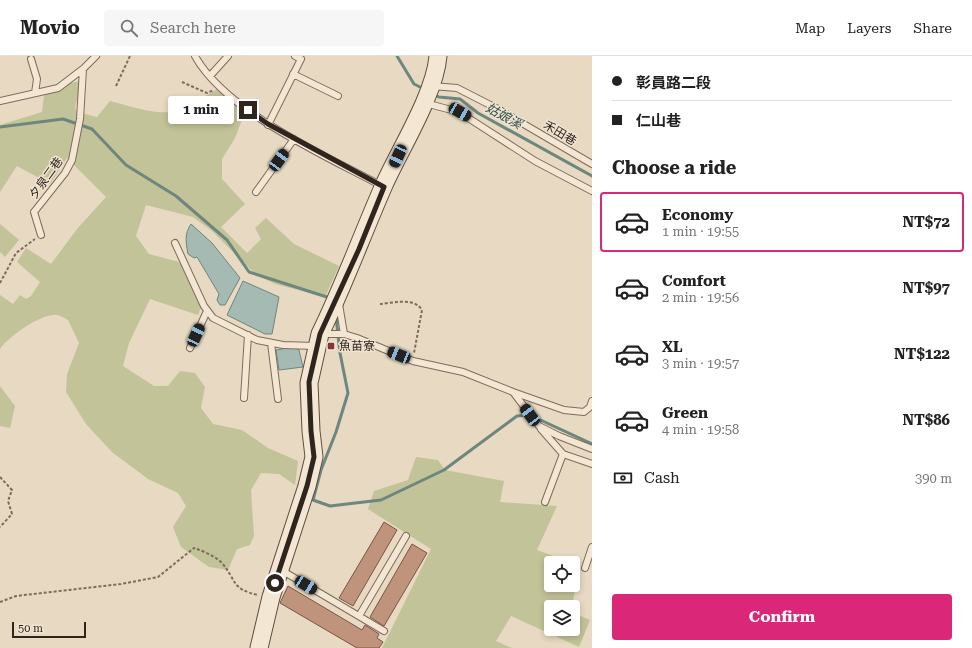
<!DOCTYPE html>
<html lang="en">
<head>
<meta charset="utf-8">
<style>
	:root { --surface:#fff; --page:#f6f6f6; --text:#222; --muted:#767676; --line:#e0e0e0; --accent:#db2777 }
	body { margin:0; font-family:"Roboto Serif","Noto Sans TC",serif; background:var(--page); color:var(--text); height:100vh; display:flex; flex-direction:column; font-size:15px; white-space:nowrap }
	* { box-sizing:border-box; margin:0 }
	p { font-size:13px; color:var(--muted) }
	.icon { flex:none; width:22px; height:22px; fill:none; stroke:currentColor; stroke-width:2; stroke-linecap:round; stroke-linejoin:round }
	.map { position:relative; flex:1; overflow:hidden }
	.panel { display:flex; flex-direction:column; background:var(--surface); width:380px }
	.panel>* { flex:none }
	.banner { display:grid; align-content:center; height:88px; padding:0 20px; background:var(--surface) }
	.fabs { position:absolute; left:544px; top:500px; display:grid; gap:8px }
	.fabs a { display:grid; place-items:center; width:36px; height:36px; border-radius:4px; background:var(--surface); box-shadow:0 2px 6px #0003; font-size:20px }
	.scale { position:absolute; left:12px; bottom:10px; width:74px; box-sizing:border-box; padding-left:4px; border:2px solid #30251e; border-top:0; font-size:11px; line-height:14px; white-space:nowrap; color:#30251e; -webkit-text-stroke:3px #f0e4d1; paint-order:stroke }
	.end { position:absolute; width:18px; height:18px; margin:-9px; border:5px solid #30251e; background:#fff; box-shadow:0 0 0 2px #fff }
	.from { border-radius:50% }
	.bubble { position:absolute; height:28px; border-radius:4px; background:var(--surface); box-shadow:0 2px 6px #0003; font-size:13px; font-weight:700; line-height:28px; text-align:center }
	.car { position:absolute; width:12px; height:24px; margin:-12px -6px; border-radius:5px; box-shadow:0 0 3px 1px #0007; background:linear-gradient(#222 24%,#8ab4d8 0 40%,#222 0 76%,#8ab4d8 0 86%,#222 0) }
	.banner b { display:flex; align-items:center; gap:14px; height:38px; font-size:15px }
	.banner b+b { border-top:1px solid var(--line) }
	.banner i { width:10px; height:10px; background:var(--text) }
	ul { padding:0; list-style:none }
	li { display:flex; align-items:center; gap:12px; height:60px; margin:0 8px 6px; padding:0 12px; border:2px solid transparent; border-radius:4px }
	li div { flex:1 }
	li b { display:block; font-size:15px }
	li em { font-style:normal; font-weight:700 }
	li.active { border-color:var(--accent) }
	li>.icon { width:36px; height:36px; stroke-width:1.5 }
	h2 { padding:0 20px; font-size:18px; line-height:48px }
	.pay { display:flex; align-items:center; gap:10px; height:44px; padding:0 20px; font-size:15px }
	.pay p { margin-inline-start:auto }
	.action { display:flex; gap:8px; margin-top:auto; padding:8px 20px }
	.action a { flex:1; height:46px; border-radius:4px; background:var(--accent); color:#fff; font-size:16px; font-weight:700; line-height:46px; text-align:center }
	header { display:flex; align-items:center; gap:24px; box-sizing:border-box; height:56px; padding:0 20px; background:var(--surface); border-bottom:1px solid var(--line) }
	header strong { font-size:19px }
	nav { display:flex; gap:22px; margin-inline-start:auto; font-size:14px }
	.search { width:280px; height:36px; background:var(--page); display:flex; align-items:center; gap:10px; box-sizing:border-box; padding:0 14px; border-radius:4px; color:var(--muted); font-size:15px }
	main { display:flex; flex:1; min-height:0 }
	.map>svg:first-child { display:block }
	.green { fill:#c2c398 }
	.water { fill:#a4bab2; stroke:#6d877e }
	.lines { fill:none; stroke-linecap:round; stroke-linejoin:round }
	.stream { stroke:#6d877e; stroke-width:3 }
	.building { fill:#c0937d; stroke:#7a5545 }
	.lane-casing { stroke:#7f6b5c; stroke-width:8 }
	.secondary-casing { stroke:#604d3f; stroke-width:19 }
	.path { stroke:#7f6b5c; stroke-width:2; stroke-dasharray:3 2; stroke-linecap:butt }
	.lane { stroke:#f3e7d4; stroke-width:6 }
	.secondary { stroke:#f3e7d4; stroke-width:17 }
	.route { stroke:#30251e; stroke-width:5 }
	.poi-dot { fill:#85343c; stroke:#f0e4d1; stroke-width:1.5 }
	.labels { text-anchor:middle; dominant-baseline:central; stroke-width:3; stroke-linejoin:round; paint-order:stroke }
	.street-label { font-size:12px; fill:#30251e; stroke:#f0e4d1 }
	.poi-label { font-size:12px; fill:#30251e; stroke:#f0e4d1; text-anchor:start }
	.water-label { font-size:13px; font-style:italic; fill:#2f4e4a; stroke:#f0e4d1 }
</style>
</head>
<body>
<header>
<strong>Movio</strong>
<div class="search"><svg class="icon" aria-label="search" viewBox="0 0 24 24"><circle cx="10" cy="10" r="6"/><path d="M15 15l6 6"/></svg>Search here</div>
<nav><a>Map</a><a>Layers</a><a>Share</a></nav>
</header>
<main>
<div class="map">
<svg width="592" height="592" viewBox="0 0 592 592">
	<rect width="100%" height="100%" fill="#e7d9c2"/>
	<!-- green -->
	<path class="green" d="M81 25 75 52 77 56 97 61 110 45C127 49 151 58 169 56 186 54 203 42 217 33L245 56 235 82 222 103V123L245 148 221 171 247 197 261 183 255 172 266 162 294 188 339 210 325 241 275 228 256 219 212 175 193 161 146 149 136 180 149 198 179 206 194 225 203 246 198 259 150 243 129 287 123 310 154 330H168L180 315 195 317 205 331 201 352 213 368 242 374 268 392 298 405 295 429 279 418 261 417 251 434 254 480 250 489 237 493 228 514 209 511 181 491 173 471 186 450 178 437 148 423 112 396 86 368 66 336 67 318 79 287 68 264C64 262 58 258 54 259 39 259 8 281 0 293V239L13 248 20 239 26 243 31 240 40 226 17 206 26 192 51 208 77 173 106 141 67 102 50 128 17 110 0 136V69L42 56 45 32Z
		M0 168 19 184 5 201 0 196Z
		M0 330 15 350 10 372 0 370Z
		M416 401 438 404 445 414 504 425 500 446 557 450 537 494 572 507H551V529H573V507L579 510 572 551H551V573H573V557L590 564 579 591 511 560 496 585 512 592H382L431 493 368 453 374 435 408 424Z"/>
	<!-- water -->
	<path class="water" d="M191 168 212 187 240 222 225 249H220L217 244 219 238 197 201 194 202 188 198C186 187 184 178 191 168Z
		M243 225 279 241 272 278H265L227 259Z
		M293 291 299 294 303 311 279 314 276 294Z"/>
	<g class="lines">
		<!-- stream -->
		<path class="stream" d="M397 0 414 28 424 33
			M433 38 439 41 460 43 478 57 592 120
			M0 71 63 63 92 73 126 109 176 140 227 184 249 216 330 242
			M336 261 340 297 348 337 336 376 321 414 313 444 330 450 381 444 444 414 517 360 529 359
			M534 361 592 388"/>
	</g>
	<!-- building -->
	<path class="building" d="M384 466 397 474 353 550 339 542Z
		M412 488 427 497 384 570 370 561Z
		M288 530 362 574 365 569 379 578 377 582 383 586 379 592H357L280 547Z"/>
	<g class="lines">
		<!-- lane casing -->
		<g class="lane-casing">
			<path id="lane" d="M195 0C226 56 326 100 382 130
				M31 3 37 23 35 37
				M293 18 338 40
				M210 20 228 0
				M432 30 457 32 498 53 592 108
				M0 45 58 32 83 13 96 0
				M425 47 459 56 535 105 592 135
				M268 69 301 3 295 0
				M256 136 294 83
				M41 179 34 156 65 117 72 104 80 63 83 13
				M175 187 204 250 213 262 257 284 283 289 315 290
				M339 248 344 278
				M321 278H344L357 282 413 305 463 316 513 336 539 370 559 380 592 393
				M271 287 278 343
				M190 292 207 255
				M513 336 564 354 584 356 590 351 592 345
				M244 342 248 279
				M541 373 563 398 592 408
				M545 446 563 398
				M585 512 592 491
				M281 514 384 575
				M359 560 406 480"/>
		</g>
		<!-- secondary casing -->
		<g class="secondary-casing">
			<path id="secondary" d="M259 592 271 541 307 430 314 401 311 375 309 327 320 278C344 229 362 179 384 129 400 93 435 38 438 0"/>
		</g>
		<!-- path -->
		<path class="path" d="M182 26 207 37 214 34
			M116 30 130 0
			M0 227 16 197 35 183
			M380 248C393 247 414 241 422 254L414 297
			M0 421 12 434 8 445 12 458 0 471
			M0 546 16 540 121 528 158 521 194 492C203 495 215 500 222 507 237 525 231 533 258 539"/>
		<!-- lane -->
		<use href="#lane" class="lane"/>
		<!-- secondary -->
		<use href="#secondary" class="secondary"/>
	</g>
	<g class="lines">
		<!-- route -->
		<path class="route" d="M248 54 268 68 384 131 359 193 320 278 309 326 311 375 314 401 307 430 275 527"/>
	</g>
	<!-- markers -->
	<rect class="poi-dot" x="327" y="286" width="8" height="8" rx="2"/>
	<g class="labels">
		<!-- street labels -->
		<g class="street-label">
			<text transform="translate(560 77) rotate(31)">禾田巷</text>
			<text transform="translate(46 122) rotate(-54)">夕泉二巷</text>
		</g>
		<!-- poi labels -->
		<g class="poi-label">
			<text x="339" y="290">魚苗寮</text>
		</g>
		<!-- water labels -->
		<g class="water-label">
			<text transform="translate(504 60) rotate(29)">姑娘溪</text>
		</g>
	</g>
</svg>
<div class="fabs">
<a><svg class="icon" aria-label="locate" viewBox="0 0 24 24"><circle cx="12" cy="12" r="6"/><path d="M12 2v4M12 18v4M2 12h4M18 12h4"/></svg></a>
<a><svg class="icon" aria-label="layers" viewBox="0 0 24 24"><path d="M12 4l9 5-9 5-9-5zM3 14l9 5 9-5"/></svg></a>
</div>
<div class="scale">50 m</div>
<i class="end from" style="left:275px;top:527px"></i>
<i class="end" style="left:248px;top:54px"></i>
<div class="bubble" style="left:168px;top:40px;width:66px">1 min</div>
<i class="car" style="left:460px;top:56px;rotate:120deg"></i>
<i class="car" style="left:398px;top:100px;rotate:205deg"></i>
<i class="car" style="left:279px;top:104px;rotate:36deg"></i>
<i class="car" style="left:196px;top:279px;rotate:25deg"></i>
<i class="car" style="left:399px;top:299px;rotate:292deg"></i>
<i class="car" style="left:530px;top:359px;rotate:323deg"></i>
<i class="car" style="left:306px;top:529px;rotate:121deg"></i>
</div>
<section class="panel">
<div class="banner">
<b><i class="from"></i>彰員路二段</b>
<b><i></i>仁山巷</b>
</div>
<h2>Choose a ride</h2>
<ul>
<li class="active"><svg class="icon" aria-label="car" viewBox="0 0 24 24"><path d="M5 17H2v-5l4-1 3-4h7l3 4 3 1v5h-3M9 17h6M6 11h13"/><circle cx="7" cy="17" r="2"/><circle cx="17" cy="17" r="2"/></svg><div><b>Economy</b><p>1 min · 19:55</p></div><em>NT$72</em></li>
<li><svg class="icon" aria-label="car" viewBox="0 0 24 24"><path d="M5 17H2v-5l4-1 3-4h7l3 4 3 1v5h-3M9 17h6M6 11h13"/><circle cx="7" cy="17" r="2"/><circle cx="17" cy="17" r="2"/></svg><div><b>Comfort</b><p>2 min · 19:56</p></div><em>NT$97</em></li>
<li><svg class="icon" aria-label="car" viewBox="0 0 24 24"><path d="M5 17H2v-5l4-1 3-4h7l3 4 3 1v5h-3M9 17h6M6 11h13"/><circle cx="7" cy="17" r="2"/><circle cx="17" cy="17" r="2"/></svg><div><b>XL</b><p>3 min · 19:57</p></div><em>NT$122</em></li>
<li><svg class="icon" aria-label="car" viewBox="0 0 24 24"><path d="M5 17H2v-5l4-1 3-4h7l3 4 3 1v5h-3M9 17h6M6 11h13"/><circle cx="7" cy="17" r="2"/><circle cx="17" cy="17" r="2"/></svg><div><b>Green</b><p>4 min · 19:58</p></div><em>NT$86</em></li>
</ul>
<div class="pay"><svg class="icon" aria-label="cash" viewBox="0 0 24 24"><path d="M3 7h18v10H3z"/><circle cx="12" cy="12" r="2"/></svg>Cash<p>390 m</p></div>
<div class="action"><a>Confirm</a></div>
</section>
</main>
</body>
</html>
